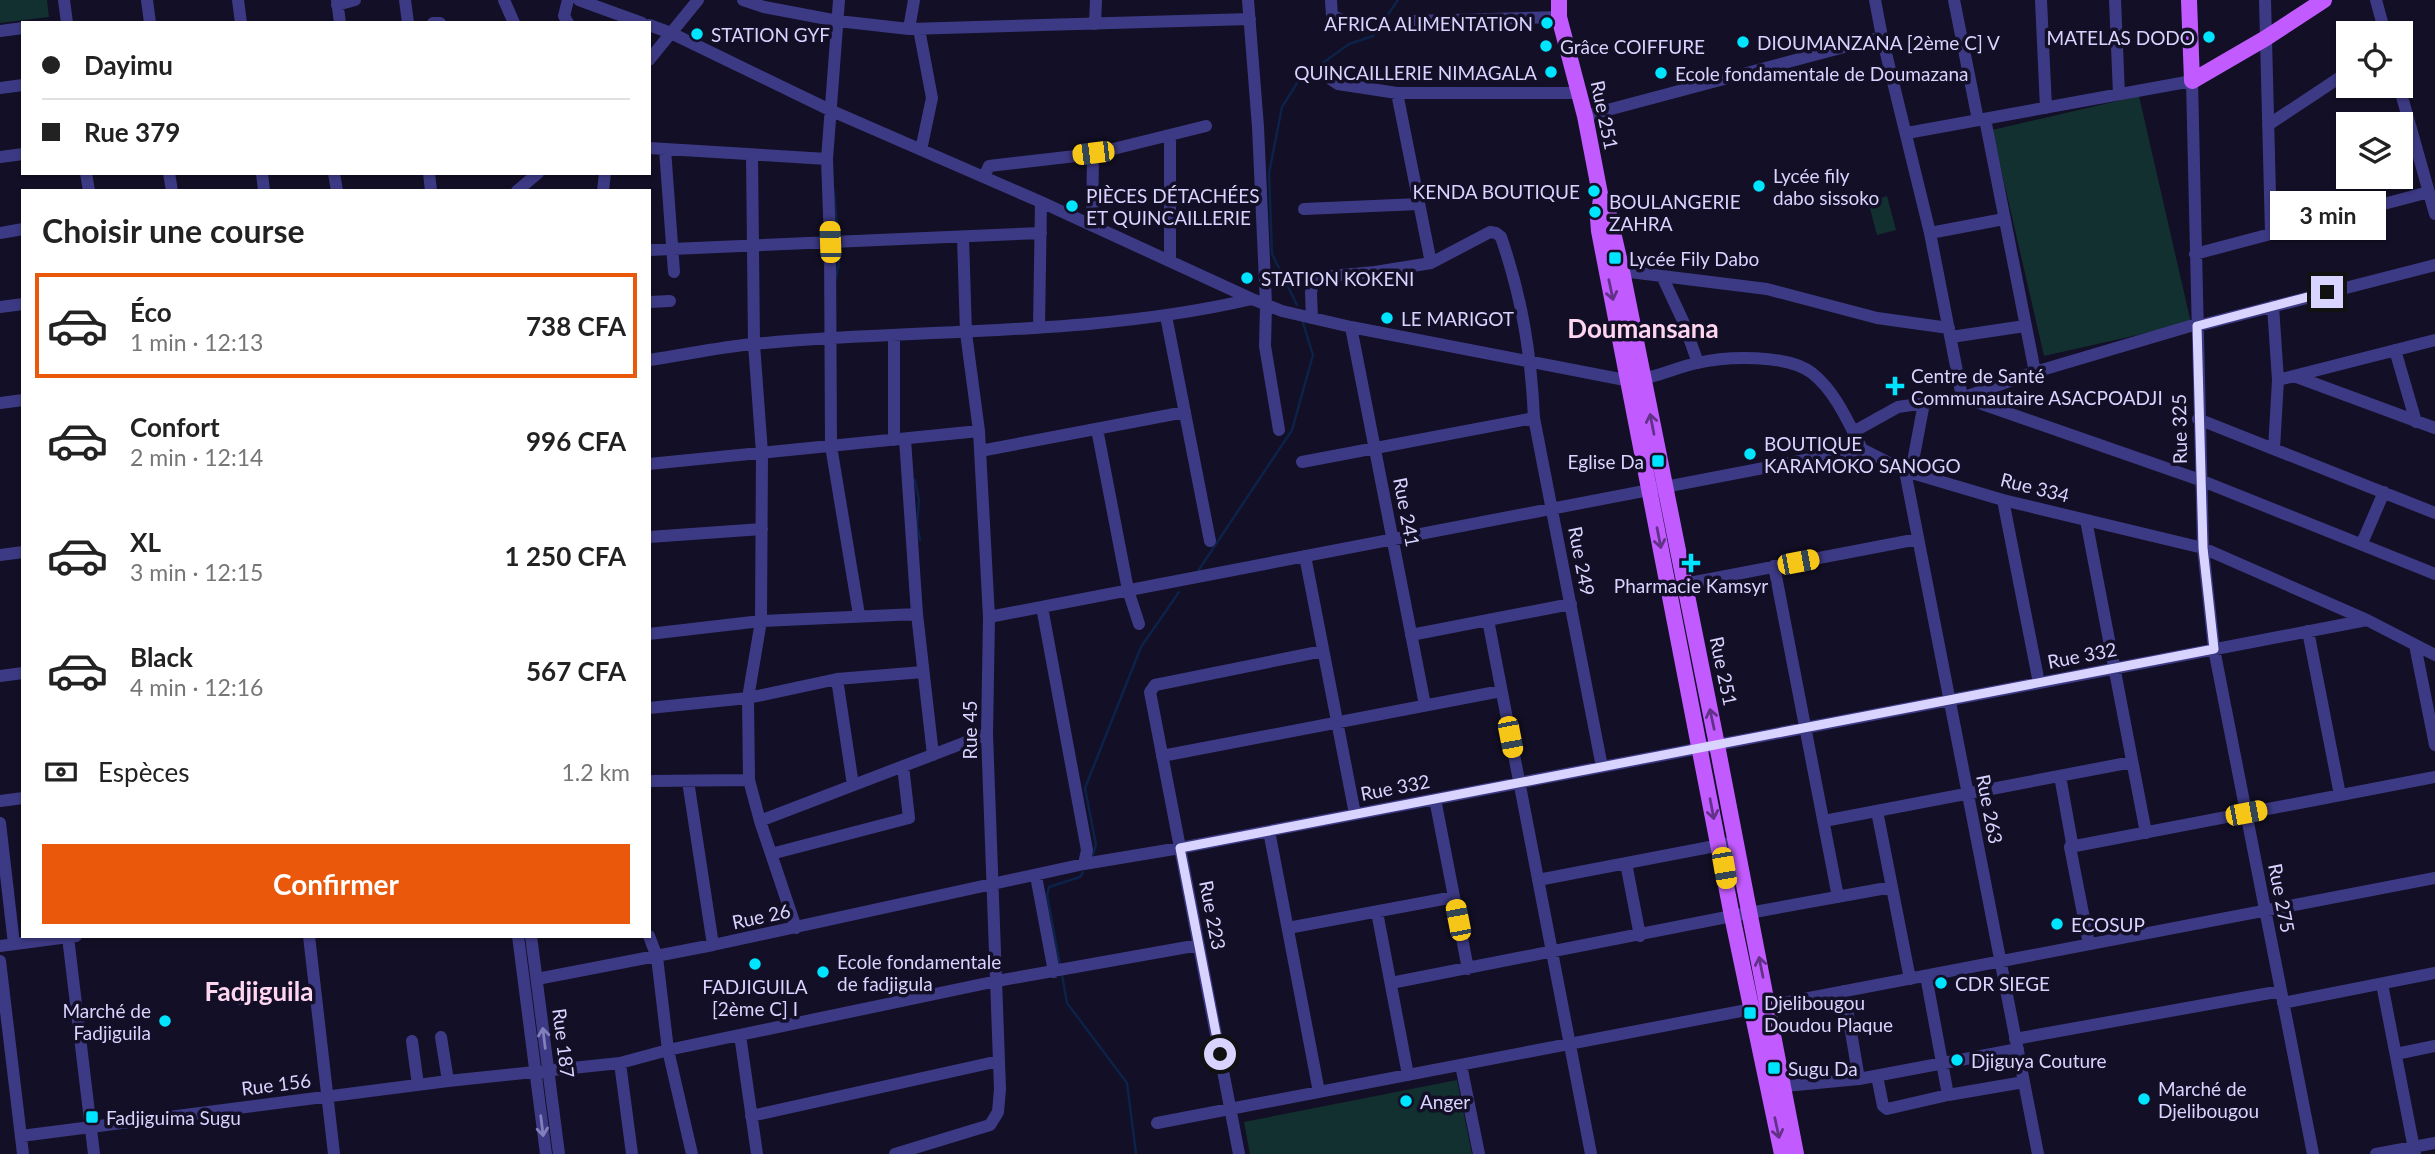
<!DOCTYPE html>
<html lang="fr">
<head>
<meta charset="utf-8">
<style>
	:root { --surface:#fff; --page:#f2f2f2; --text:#222; --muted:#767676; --line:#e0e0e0; --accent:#ea580c }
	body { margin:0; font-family:Lato,sans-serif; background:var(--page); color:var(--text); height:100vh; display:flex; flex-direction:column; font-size:26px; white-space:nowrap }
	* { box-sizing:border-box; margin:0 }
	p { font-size:23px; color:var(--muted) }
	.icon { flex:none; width:38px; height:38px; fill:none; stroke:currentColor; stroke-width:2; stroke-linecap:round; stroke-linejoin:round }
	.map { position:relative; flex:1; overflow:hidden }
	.side { position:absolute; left:21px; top:189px; width:630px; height:749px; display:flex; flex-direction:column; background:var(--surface); border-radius:0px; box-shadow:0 2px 5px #0004 }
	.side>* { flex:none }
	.guide { position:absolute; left:21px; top:21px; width:630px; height:154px; border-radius:0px; box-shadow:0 2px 5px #0004; display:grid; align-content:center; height:154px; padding:0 21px; background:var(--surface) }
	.controls { position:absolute; left:2336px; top:21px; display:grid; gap:14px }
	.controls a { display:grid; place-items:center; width:77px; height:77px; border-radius:0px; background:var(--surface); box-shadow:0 2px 5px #0004; font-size:35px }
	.end { position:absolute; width:32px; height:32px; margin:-16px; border:9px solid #d9d4ff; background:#111; box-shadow:0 0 0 4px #111 }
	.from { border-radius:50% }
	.bubble { position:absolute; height:49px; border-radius:0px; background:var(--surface); box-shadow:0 2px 5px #0004; font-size:23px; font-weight:700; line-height:49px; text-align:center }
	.car { position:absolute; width:21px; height:42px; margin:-21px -10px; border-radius:9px; box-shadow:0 0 5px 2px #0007; background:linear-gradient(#f5c518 24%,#345 0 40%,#f5c518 0 76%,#345 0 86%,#f5c518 0) }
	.guide b { display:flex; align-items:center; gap:24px; height:66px; font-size:26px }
	.guide b+b { border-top:2px solid var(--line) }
	.guide i { width:18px; height:18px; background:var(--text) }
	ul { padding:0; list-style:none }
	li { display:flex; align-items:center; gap:21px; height:105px; margin:0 14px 10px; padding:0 7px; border:4px solid transparent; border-radius:0px }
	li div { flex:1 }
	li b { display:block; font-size:26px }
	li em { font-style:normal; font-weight:700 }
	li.selected { border-color:var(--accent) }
	li>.icon { width:63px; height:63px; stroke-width:1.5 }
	h2 { padding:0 21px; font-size:32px; line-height:84px }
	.pay { display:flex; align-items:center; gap:18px; height:77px; padding:0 21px; font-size:26px }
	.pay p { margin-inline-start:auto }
	.button { display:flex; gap:14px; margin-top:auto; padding:14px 21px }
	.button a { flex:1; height:80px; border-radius:0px; background:var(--accent); color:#fff; font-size:28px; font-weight:700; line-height:80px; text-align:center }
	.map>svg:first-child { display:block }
	.green { fill:#12302f }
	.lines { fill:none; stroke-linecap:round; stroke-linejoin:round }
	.stream { stroke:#0c2248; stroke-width:2.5 }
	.minor { stroke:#3d3a85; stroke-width:12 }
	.major { stroke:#c25bff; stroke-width:16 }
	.oneway { stroke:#623188 }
	.oneway2 { stroke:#837fbc }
	.route { stroke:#d9d4ff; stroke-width:9 }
	.poi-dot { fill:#00e5ff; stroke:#130f26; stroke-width:2.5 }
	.labels { text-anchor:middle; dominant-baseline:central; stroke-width:7; stroke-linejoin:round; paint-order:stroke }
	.poi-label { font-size:19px; fill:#d9d4ff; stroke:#130f26; text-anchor:start }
	.street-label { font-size:19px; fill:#d9d4ff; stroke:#130f26 }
	.district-label { font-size:26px; font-weight:bold; fill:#ffd6f0; stroke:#130f26 }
</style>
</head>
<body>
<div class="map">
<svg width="2435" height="1154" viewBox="0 0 2435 1154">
	<rect width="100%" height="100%" fill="#130f26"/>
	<!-- green -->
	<path class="green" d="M0 0H47L49 17 0 23Z
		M2139 96 2191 323 2044 356 1992 130Z
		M1887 196 1896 230 1877 235 1868 201Z
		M1457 1080 1472 1154H1250L1244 1122Z"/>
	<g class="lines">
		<!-- stream -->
		<path class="stream" d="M834 191 838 236
			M836 278 840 257 839 246
			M1297 305 1272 254 1269 173 1282 107 1299 80 1349 44 1373 36 1398 0
			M915 480 919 500 917 525 920 540
			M1198 571 1292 430 1313 355 1302 320
			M1092 858 1096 845 1085 788 1141 647 1179 592
			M1060 965 1047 895 1049 887 1080 877 1083 872
			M1062 975 1067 1003 1127 1083 1136 1154"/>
		<!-- minor -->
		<path class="minor" d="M64 0 67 23
			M147 0 150 23
			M238 0 241 23
			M337 0 340 23
			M405 0 408 23
			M504 0 514 23
			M579 0 642 23
			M743 0 764 7 838 21 909 29 1250 19
			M839 0 827 159 830 242 831 446 859 615
			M1248 0 1258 127 1266 304 1265 346 1279 430
			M1331 0 1332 16 1357 25
			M1875 0 1882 37 1930 233 1962 397 2200 480 2435 574
			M1954 0 1978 120
			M2041 0 2046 108
			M2115 0 2119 94
			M2265 0 2271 233
			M2376 0 2385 33
			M337 5 355 0
			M1412 21 1559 17
			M433 23H440
			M568 23 564 16 568 0
			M1095 24 1096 0
			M649 25 671 33 832 111 1041 202 1252 299 1282 311 1351 327 1630 381C1653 379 1674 368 1697 363 1727 356 1787 354 1812 373 1836 392 1849 424 1862 449
			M909 29 914 0
			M919 29 932 98 921 150
			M0 31 23 28
			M649 60 698 0
			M1329 78 1338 84 1397 93H1580
			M2399 86 2435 214
			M0 88 23 85
			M1397 93 1431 263
			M1585 116 1882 37
			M1985 119 2035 372
			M2268 125 2348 72
			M1907 133 2192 81 2203 548 2214 649 2313 1154
			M649 148 827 159
			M665 149 674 272
			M752 155 754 344 762 453 761 621 748 698 749 780 760 821 796 928
			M0 157 23 154
			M86 173 89 191
			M169 173 172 191
			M262 173 264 191
			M334 173 337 191
			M429 173 431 191
			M984 177 989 166 1093 154 1206 126
			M517 191 538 173
			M603 191 605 173
			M1304 209 1419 204
			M1092 225 1093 154
			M0 233 23 229
			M1930 233 2004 219
			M649 250 1041 233
			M2195 254 2429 192
			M1170 260V136
			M1622 271 1662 276 1683 321 1698 363
			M1662 276 1767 289 1877 318 1949 328
			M649 302 670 301
			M2273 306 2278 380 2274 449
			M0 307 23 304
			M1166 316 1210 541
			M1312 318 1311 293 1313 281 1320 277 1375 272 1431 263 1490 232 1496 233 1501 237C1522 298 1531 353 1534 418L1602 767
			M2197 326 2435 265
			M1039 327 1041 202
			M1351 327 1425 705
			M894 336V440
			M1951 337 2025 326
			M2395 350 2416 422
			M649 360C684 355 719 347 754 344 920 328 1089 337 1252 299
			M2294 376 2435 428
			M2278 380 2435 340
			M0 403 23 400
			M2198 419 2435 513
			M1097 429 1128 590 1139 624
			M1853 432 1898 407 1965 397 2035 372 2197 324
			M905 439 917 614 933 755
			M1862 449 1905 471 2003 500 2203 548 2367 620 2435 655
			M980 451 1185 412
			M1302 462 1534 418
			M649 464 979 431
			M1905 471 2038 1154
			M1911 472 1924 403
			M2003 500 2039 683
			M2086 520 2146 833
			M649 537 762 529
			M2362 543 2384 492
			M0 555 23 552
			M1305 556 1355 814
			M1774 566 1838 897
			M1679 585 1918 539
			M1042 607 1087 850 1084 864
			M989 617 1862 449
			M1488 620 1591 1154
			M2308 631 2340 795
			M649 634 761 621 917 614
			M1411 635 1571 604
			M2415 645 2435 745
			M0 676 23 673
			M837 679 853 785
			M649 708 748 698 837 679 923 672
			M1162 756 1501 691
			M2060 776 2072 843 2070 847 2089 944
			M649 781 749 780
			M688 781 713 945
			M1435 799 1468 969
			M0 801 23 798
			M1877 811 1910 979
			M760 821 987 734
			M1824 821 2132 762
			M0 823 14 944
			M1269 831 1319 1092
			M2070 847 2435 777
			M771 854 909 818 903 766
			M1626 863 1640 936
			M1036 876 1054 972
			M1538 880 1736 842
			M1377 912 1408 1075
			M1288 928 1454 897
			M309 936 334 1154
			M518 936 546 1154
			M531 936 559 1154
			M649 936 657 957 668 1050 692 1154
			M68 937 94 1154
			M0 946 76 936
			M0 961 23 1154
			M1926 976 1948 1095
			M537 979 713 945 1084 864 1180 848 2367 620
			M1391 983 1732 916 1892 887
			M2382 984 2415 1154
			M1844 991 1859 1079
			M241 999 315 990
			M2283 1003 2435 973
			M740 1035 757 1154
			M441 1037 448 1081
			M2015 1039 2281 991
			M412 1041 418 1085
			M2396 1054 2435 1046
			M620 1063 632 1154
			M1461 1065 1479 1154
			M1877 1076 1883 1106 1887 1109 1948 1095 2024 1082
			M1776 1087 1859 1079 2018 1049
			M751 1116 999 1061
			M1157 1123 2435 878
			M21 1136 448 1081 620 1063 668 1050 997 981 1199 945
			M895 1154 990 1125 998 1112 1000 1089 987 734 989 617 979 431 966 333 963 237
			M1239 1154 1150 692 1155 685 1323 651
			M2376 1154 2435 1143"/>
		<!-- major -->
		<path class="major" d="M1559 0V17L1585 116 1601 199 1609 215 1622 271 1717 745 1796 1154
			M2189 0 2192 81 2266 38 2324 0
			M1601 199 1598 218 1599 231 1732 916 1782 1154"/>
	</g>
	<!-- one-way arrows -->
	<defs><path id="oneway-shaft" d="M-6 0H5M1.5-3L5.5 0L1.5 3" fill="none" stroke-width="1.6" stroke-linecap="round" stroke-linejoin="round" transform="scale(1.75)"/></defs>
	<g class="oneway">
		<use href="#oneway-shaft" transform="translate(1611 290) rotate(78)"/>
		<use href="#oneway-shaft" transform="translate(1652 424) rotate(-101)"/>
		<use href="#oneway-shaft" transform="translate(1659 538) rotate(79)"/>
		<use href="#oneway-shaft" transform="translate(1712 719) rotate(-102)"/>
		<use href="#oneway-shaft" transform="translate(1712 809) rotate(79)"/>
		<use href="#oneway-shaft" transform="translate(1761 967) rotate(-101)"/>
		<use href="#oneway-shaft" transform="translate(1777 1128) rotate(78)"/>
	</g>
	<g class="oneway2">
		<use href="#oneway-shaft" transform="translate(544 1038) rotate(-97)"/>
		<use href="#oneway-shaft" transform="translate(542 1126) rotate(83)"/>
	</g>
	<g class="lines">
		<!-- route -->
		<path class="route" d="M1220 1054 1180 848 2214 649 2203 548 2197 326 2327 292"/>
	</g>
	<!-- markers -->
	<g class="poi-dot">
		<circle cx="1547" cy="23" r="7"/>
		<circle cx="697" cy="34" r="7"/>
		<circle cx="2209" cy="37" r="7"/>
		<circle cx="1743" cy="42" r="7"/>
		<circle cx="1546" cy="46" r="7"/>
		<circle cx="1551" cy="72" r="7"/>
		<circle cx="1661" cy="73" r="7"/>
		<circle cx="1759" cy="186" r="7"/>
		<circle cx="1594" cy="191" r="7"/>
		<circle cx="1072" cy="206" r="7"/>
		<circle cx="1595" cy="212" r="7"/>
		<rect x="1608" y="251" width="14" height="14" rx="3.5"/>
		<circle cx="1247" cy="278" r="7"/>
		<circle cx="1387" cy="318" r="7"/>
		<path d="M1891.5 375.5h7v7h7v7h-7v7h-7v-7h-7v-7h7z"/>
		<circle cx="1750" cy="454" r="7"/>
		<rect x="1651" y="454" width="14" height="14" rx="3.5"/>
		<path d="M1687.5 552.5h7v7h7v7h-7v7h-7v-7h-7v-7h7z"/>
		<circle cx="2057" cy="924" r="7"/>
		<circle cx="755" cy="964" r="7"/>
		<circle cx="823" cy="972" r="7"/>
		<circle cx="1941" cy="983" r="7"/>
		<rect x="1743" y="1006" width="14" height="14" rx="3.5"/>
		<circle cx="165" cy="1021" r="7"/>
		<circle cx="1957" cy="1060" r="7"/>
		<rect x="1767" y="1061" width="14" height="14" rx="3.5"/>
		<circle cx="2144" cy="1099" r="7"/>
		<circle cx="1406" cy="1101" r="7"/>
		<rect x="85" y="1110" width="14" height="14" rx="3.5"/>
	</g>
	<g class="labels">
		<!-- poi labels -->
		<g class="poi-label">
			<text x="1533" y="23" text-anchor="end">AFRICA ALIMENTATION</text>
			<text x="711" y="34">STATION GYF</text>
			<text x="2195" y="37" text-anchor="end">MATELAS DODO</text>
			<text x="1757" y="42">DIOUMANZANA [2ème C] V</text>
			<text x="1560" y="46">Grâce COIFFURE</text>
			<text x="1537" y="72" text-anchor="end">QUINCAILLERIE NIMAGALA</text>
			<text x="1675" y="73">Ecole fondamentale de Doumazana</text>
			<text x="1773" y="175">Lycée fily<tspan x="1773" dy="22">dabo sissoko</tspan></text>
			<text x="1580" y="191" text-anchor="end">KENDA BOUTIQUE</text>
			<text x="1086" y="195">PIÈCES DÉTACHÉES<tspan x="1086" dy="22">ET QUINCAILLERIE</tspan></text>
			<text x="1609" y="201">BOULANGERIE<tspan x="1609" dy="22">ZAHRA</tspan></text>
			<text x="1629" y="258">Lycée Fily Dabo</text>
			<text x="1261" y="278">STATION KOKENI</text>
			<text x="1401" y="318">LE MARIGOT</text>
			<text x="1911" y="375">Centre de Santé<tspan x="1911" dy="22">Communautaire ASACPOADJI</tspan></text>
			<text x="1764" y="443">BOUTIQUE<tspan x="1764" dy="22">KARAMOKO SANOGO</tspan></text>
			<text x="1644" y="461" text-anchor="end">Eglise Da</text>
			<text x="1691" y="585" text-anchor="middle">Pharmacie Kamsyr</text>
			<text x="2071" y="924">ECOSUP</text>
			<text x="837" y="961">Ecole fondamentale<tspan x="837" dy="22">de fadjigula</tspan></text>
			<text x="1955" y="983">CDR SIEGE</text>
			<text x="755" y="986" text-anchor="middle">FADJIGUILA<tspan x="755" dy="22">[2ème C] I</tspan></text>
			<text x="1764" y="1002">Djelibougou<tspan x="1764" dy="22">Doudou Plaque</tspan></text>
			<text x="151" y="1010" text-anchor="end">Marché de<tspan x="151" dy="22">Fadjiguila</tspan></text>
			<text x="1971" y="1060">Djiguya Couture</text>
			<text x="1788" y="1068">Sugu Da</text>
			<text x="2158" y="1088">Marché de<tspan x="2158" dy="22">Djelibougou</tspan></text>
			<text x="1420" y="1101">Anger</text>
			<text x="106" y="1117">Fadjiguima Sugu</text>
		</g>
		<!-- street labels -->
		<g class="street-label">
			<text transform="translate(1605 115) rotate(78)">Rue 251</text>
			<text transform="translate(2179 429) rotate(-91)">Rue 325</text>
			<text transform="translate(2035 487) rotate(14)">Rue 334</text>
			<text transform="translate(1407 512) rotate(79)">Rue 241</text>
			<text transform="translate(1582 561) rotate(79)">Rue 249</text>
			<text transform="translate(2082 655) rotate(-11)">Rue 332</text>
			<text transform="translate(1724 671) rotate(78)">Rue 251</text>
			<text transform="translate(969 730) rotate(-90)">Rue 45</text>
			<text transform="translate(1395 787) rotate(-11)">Rue 332</text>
			<text transform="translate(1990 809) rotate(79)">Rue 263</text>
			<text transform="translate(2282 898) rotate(79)">Rue 275</text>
			<text transform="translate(1213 915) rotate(79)">Rue 223</text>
			<text transform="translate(761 916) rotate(-12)">Rue 26</text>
			<text transform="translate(564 1043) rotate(83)">Rue 187</text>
			<text transform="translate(276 1084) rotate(-7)">Rue 156</text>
		</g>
		<!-- district labels -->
		<g class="district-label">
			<text x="1643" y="328">Doumansana</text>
			<text x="259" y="991">Fadjiguila</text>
		</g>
	</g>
</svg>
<div class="controls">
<a><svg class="icon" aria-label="locate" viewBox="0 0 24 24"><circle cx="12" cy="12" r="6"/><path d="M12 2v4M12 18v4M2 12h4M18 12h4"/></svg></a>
<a><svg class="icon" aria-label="layers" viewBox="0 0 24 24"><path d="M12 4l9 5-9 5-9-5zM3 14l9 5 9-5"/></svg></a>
</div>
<i class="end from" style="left:1220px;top:1054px"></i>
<i class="end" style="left:2327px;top:292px"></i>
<div class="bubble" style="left:2270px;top:191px;width:116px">3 min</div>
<i class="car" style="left:1093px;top:153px;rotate:263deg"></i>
<i class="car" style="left:830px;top:242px;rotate:358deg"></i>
<i class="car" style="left:1798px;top:562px;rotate:79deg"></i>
<i class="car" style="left:1510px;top:737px;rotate:169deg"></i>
<i class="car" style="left:2246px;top:813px;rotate:79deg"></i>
<i class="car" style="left:1724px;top:868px;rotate:170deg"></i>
<i class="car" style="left:1458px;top:920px;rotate:349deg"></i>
<div class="guide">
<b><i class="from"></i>Dayimu</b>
<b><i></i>Rue 379</b>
</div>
<section class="side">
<h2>Choisir une course</h2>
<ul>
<li class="selected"><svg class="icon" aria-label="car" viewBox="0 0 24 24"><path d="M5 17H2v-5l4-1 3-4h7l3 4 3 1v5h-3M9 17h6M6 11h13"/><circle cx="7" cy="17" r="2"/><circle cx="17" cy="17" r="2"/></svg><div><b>Éco</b><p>1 min · 12:13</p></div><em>738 CFA</em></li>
<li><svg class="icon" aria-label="car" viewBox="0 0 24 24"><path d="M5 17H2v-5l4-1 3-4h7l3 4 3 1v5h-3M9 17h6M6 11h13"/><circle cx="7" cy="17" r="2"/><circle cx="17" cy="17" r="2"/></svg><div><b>Confort</b><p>2 min · 12:14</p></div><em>996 CFA</em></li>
<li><svg class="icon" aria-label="car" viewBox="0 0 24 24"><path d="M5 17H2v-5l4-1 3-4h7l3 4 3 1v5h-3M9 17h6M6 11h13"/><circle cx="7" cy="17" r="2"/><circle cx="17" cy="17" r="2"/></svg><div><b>XL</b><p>3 min · 12:15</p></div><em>1 250 CFA</em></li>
<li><svg class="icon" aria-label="car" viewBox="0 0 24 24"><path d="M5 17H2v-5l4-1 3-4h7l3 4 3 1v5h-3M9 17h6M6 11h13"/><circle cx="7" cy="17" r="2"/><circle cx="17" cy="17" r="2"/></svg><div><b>Black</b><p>4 min · 12:16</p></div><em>567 CFA</em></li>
</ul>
<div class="pay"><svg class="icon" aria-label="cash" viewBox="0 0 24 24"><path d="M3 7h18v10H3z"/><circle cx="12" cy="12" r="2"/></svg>Espèces<p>1.2 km</p></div>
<div class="button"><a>Confirmer</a></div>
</section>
</div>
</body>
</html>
